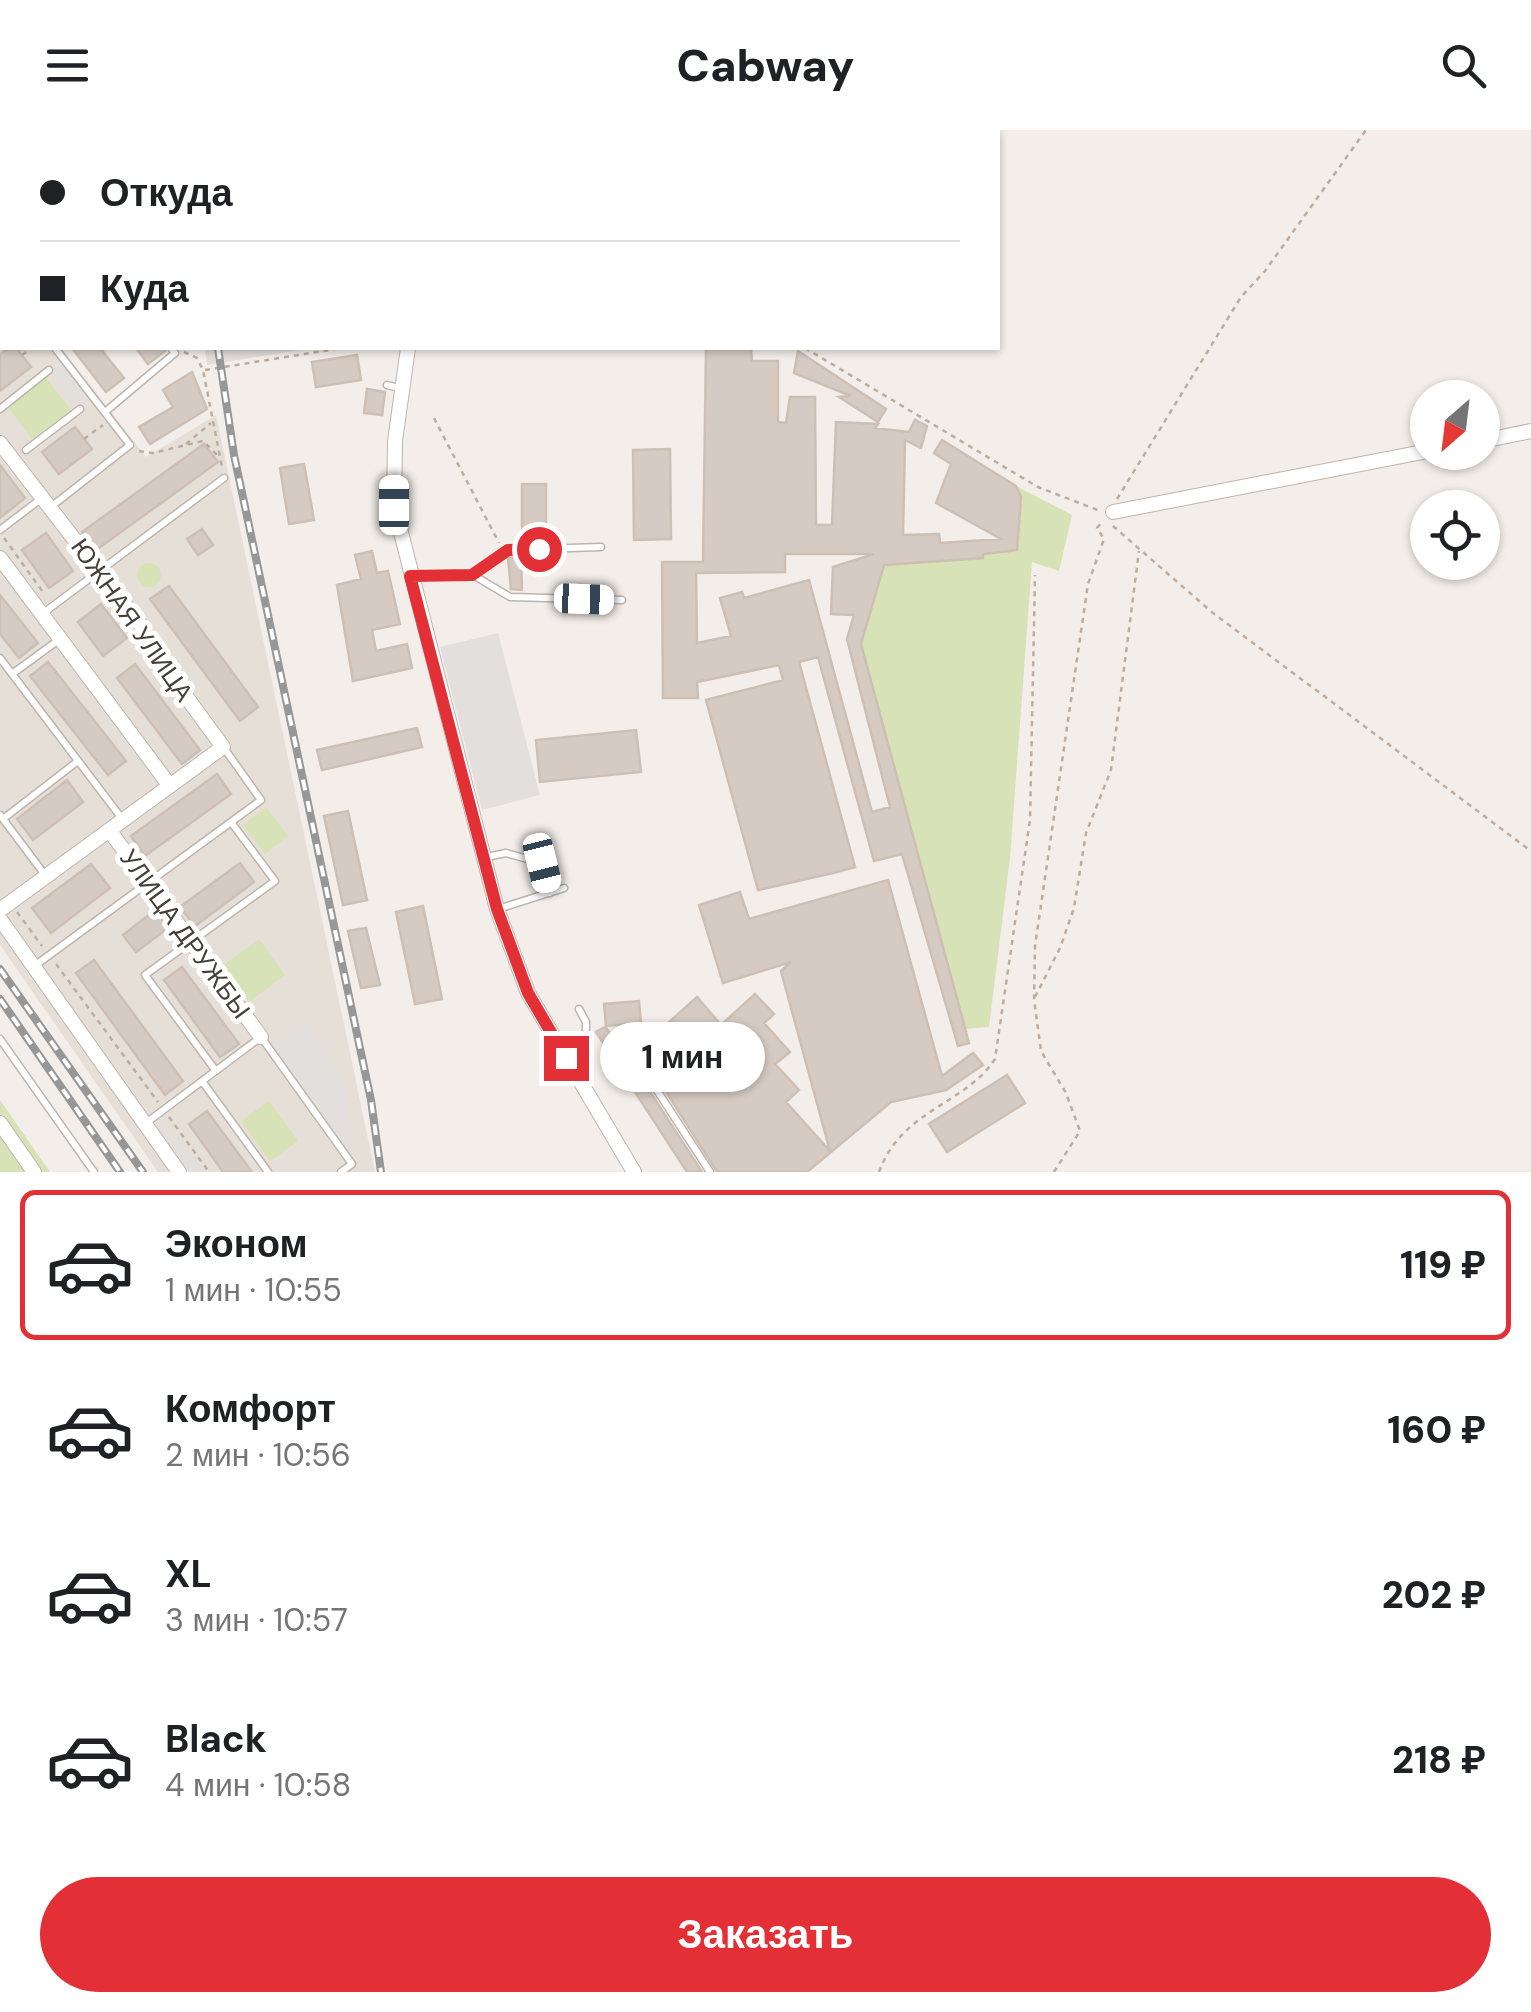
<!DOCTYPE html>
<html lang="ru">
<head>
<meta charset="utf-8">
<style>
	:root { --surface:#fff; --page:#f6f6f6; --text:#202124; --muted:#757577; --line:#e0e0e0; --accent:#e23036 }
	body { margin:0; font-family:"DM Sans",sans-serif; background:var(--page); color:var(--text); height:100vh; display:flex; flex-direction:column; font-size:38px; white-space:nowrap }
	* { box-sizing:border-box; margin:0 }
	p { font-size:32px; color:var(--muted) }
	.icon { flex:none; width:55px; height:55px; fill:none; stroke:currentColor; stroke-width:2; stroke-linecap:round; stroke-linejoin:round }
	.map { position:relative; height:1042px; overflow:hidden }
	.panel { display:flex; flex-direction:column; background:var(--surface); flex:1 }
	.panel>* { flex:none }
	.hud { position:absolute; left:0px; top:0px; width:1000px; height:220px; box-shadow:0 2px 8px #0004; display:grid; align-content:center; height:220px; padding:0 40px; background:var(--surface) }
	.needle { width:65px; rotate:208deg }
	.controls { position:absolute; left:1410px; top:250px; display:grid; gap:20px }
	.controls a { display:grid; place-items:center; width:90px; height:90px; border-radius:50%; background:var(--surface); box-shadow:0 2px 8px #0004; font-size:50px }
	.end { position:absolute; width:45px; height:45px; margin:-22px; border:12px solid #e23036; background:#fff; box-shadow:0 0 0 5px #fff }
	.from { border-radius:50% }
	.bubble { position:absolute; height:70px; border-radius:35px; background:var(--surface); box-shadow:0 2px 8px #0004; font-size:32px; font-weight:800; line-height:70px; text-align:center }
	.car { position:absolute; width:30px; height:60px; margin:-30px -15px; border-radius:12px; box-shadow:0 0 8px 2px #0007; background:linear-gradient(#fff 24%,#345 0 40%,#fff 0 76%,#345 0 86%,#fff 0) }
	.hud b { display:flex; align-items:center; gap:35px; height:95px; font-size:38px }
	.hud b+b { border-top:2px solid var(--line) }
	.hud i { width:25px; height:25px; background:var(--text) }
	ul { padding:18px 0 0; list-style:none }
	li { display:flex; align-items:center; gap:30px; height:150px; margin:0 20px 15px; padding:0 20px; border:5px solid transparent; border-radius:15px }
	li div { flex:1 }
	li b { display:block; font-size:38px }
	li em { font-style:normal; font-weight:800 }
	li.active { border-color:var(--accent) }
	li>.icon { width:90px; height:90px; stroke-width:1.5 }
	.cta { display:flex; gap:20px; margin-top:auto; padding:20px 40px }
	.cta a { flex:1; height:115px; border-radius:60px; background:var(--accent); color:#fff; font-size:40px; font-weight:800; line-height:115px; text-align:center }
	header { display:flex; justify-content:space-between; align-items:center; height:130px; padding:0 40px; background:var(--surface); font-size:45px; font-weight:800 }
	.map>svg:first-child { display:block }
	.residential { fill:#e6dfd8 }
	.industrial { fill:#e2ddda }
	.green { fill:#d7e2b6 }
	.parking { fill:#e2dfdd }
	.building { fill:#d6cbc3; stroke:#cdbfb4; stroke-width:2.5; fill-rule:evenodd }
	.lines { fill:none; stroke-linecap:round; stroke-linejoin:round }
	.lane-casing { stroke:#bdb4ad; stroke-width:9 }
	.street-casing { stroke:#bdb4ad; stroke-width:16 }
	.path { stroke:#bdad9f; stroke-width:2.5; stroke-dasharray:5 5; stroke-linecap:butt }
	.lane { stroke:#fff; stroke-width:6 }
	.street { stroke:#fff; stroke-width:14 }
	.rail-casing { stroke:#979797; stroke-width:8 }
	.rail { stroke:#fff; stroke-width:4; stroke-dasharray:11; stroke-linecap:butt }
	.route { stroke:#e23036; stroke-width:12 }
	.labels { text-anchor:middle; dominant-baseline:central; stroke-width:10; stroke-linejoin:round; paint-order:stroke }
	.street-label { font-size:25px; fill:#463e38; stroke:#fff }
</style>
</head>
<body>
<header><svg class="icon" aria-label="menu" viewBox="0 0 24 24"><path d="M4 6h16M4 12h16M4 18h16"/></svg>Cabway<svg class="icon" aria-label="search" viewBox="0 0 24 24"><circle cx="10" cy="10" r="6"/><path d="M15 15l6 6"/></svg></header>
<div class="map">
<svg width="1531" height="1042" viewBox="0 0 1531 1042">
	<rect width="100%" height="100%" fill="#f3eee9"/>
	<!-- residential -->
	<path class="residential" d="M0 0H186L2 2V218H61L146 327 216 285 375 1042H158L0 815Z"/>
	<!-- industrial -->
	<path class="industrial" d="M186 0H383V2H186Z
		M205 218H312L207 235Z"/>
	<!-- green -->
	<path class="green" d="M46 248 71 280 32 309 8 277Z
		M1016 356 1072 385 1059 441 1032 432 1010 728 989 897 965 899 861 514 884 435 982 428 983 424 1017 420 1021 367Z
		M137 445a12 12 0 1 1 24 0a12 12 0 1 1-24 0Z
		M266 677 288 706 265 724 243 695Z
		M259 809 285 845 249 872 222 836Z
		M0 970 50 1042H0Z
		M269 971 298 1011 270 1031 241 991Z"/>
	<!-- parking -->
	<path class="parking" d="M64 229 94 267 80 279 49 240Z
		M498 503 540 665 482 680 440 517Z
		M307 891 348 960 352 1034 268 917Z
		M168 994 203 1042H179L152 1005Z"/>
	<!-- building -->
	<path class="building" d="M9 218H16L31 237 0 261V224Z
		M72 218H100L124 248 106 262Z
		M136 218H164L165 221 148 234Z
		M706 218H751L752 231H778V292L786 293 790 267H815L816 395H832L836 292 878 294 875 298 909 302 915 290 927 296 921 318 905 310 903 405 939 404 940 413 1001 409 936 373 951 334 934 323 942 310 1016 356 1021 367 1017 420 983 424V428L884 435 861 514 969 913 958 916 902 724 874 731 818 527 799 532 855 737 833 743 758 760 706 570 783 550 779 535 697 552 698 568H663L662 432H703ZM785 424H874L833 437 831 484 854 485 847 509 890 677 872 682 809 450 744 468 742 462 720 468 731 506 697 513 696 443 785 442Z
		M798 221 886 279 878 292 839 267 851 266 794 243Z
		M357 225 361 250 316 257 312 232Z
		M192 242 207 279 150 314 139 297 173 277 163 260Z
		M367 259 385 262 382 285 364 283Z
		M75 297 92 319 59 344 42 322Z
		M204 314 218 332 96 420 82 402Z
		M670 319 671 409 634 410 633 320Z
		M304 334 314 390 289 394 280 338Z
		M0 335 25 368 0 388Z
		M522 354H546V406H522Z
		M202 399 213 415 198 425 187 409Z
		M46 403 73 441 49 458 22 420Z
		M372 421 377 443 388 441 400 494 372 500 376 521 407 514 412 538 353 551 337 455 361 449 355 425Z
		M521 427 522 460 511 459 508 428Z
		M169 456 258 577 240 591 150 469Z
		M0 465 38 513 19 528 0 504Z
		M101 474 127 508 103 526 78 492Z
		M48 532 126 631 108 645 30 546Z
		M135 534 200 620 182 634 117 548Z
		M417 598 422 617 322 640 317 620Z
		M636 600 641 642 540 652 536 610Z
		M217 644 231 664 145 726 131 706Z
		M67 650 83 672 33 710 17 689Z
		M348 681 367 770 343 775 324 686Z
		M240 733 254 752 195 796 180 777Z
		M91 734 110 758 51 803 32 778Z
		M888 750 942 946 973 923 983 935 946 960 891 972 807 1042H717L639 919 697 867 721 895 755 864 774 884 764 893 790 922 775 934 799 960 786 972 830 1021 781 841 791 832 723 853 699 775 740 762 749 789Z
		M423 776 442 869 415 874 396 782Z
		M155 780 168 798 136 822 123 805Z
		M366 798 380 855 361 858 348 801Z
		M94 830 183 951 165 965 76 843Z
		M182 837 239 914 220 927 164 850Z
		M639 871 641 893 606 896 604 874Z
		M605 897 619 914 702 1042H687L596 902Z
		M1007 945 1025 973 947 1022 929 994Z
		M207 981 252 1042H223L189 994Z"/>
	<g class="lines">
		<!-- lane casing -->
		<g class="lane-casing">
			<path id="lane" d="M86 0 87 2
				M0 9 2 12
				M0 83 2 86
				M0 146 2 149
				M0 202 2 200
				M387 255 403 259
				M0 279 49 240
				M105 282 175 223 171 218
				M26 320 80 279
				M52 376 130 315 55 218
				M0 400 42 368
				M473 445 508 420 601 417
				M412 446 473 445 510 467 622 470
				M42 484 224 348
				M0 528 123 690
				M12 544 60 509
				M0 685 45 745
				M3 689 78 631
				M486 727 506 723 542 733 550 763
				M498 779 564 758
				M33 837 261 670 224 618
				M579 879 586 892 585 954
				M0 909 94 1042
				M625 911 710 1042
				M216 941 145 845 275 751 231 692
				M202 951 268 1042
				M146 993 261 907 352 1034 341 1042"/>
		</g>
		<!-- street casing -->
		<g class="street-casing">
			<path id="street" d="M396 0V2
				M408 218 395 311 394 375 497 779 528 863 634 1042
				M1482 311 1531 301
				M0 313 142 497 149 516 223 617 0 780
				M1113 382 1428 321
				M0 428 170 656
				M109 700 261 907
				M0 789 179 1042
				M0 993 34 1042"/>
		</g>
		<!-- path -->
		<path class="path" d="M435 0 439 2
			M805 218 1038 357 1100 381
			M184 222 197 228 203 240 222 337
			M22 225 32 218
			M205 240 342 218
			M434 288 499 413
			M84 309 103 295
			M186 314 211 293
			M139 321 153 323 203 311 217 325
			M1117 369 1241 167 1265 141 1366 0
			M1113 396 1213 483 1531 721
			M4 408 43 462
			M17 782 42 816
			M56 834 158 972
			M1035 867 1060 818 1074 778 1086 703 1111 640 1139 421
			M169 987 209 1042
			M879 1042C902 979 965 975 995 929L1030 690 1035 445
			M1054 1042 1080 1001 1066 963 1041 921 1034 869 1035 816 1088 454 1104 409 1097 398 1102 392"/>
		<!-- lane -->
		<use href="#lane" class="lane"/>
		<!-- street -->
		<use href="#street" class="street"/>
		<!-- rail casing -->
		<g class="rail-casing">
			<path id="rail" d="M202 0V2
				M218 218 234 325 371 970 381 1042
				M0 839 143 1042
				M0 869 120 1042"/>
		</g>
		<!-- rail -->
		<use href="#rail" class="rail"/>
	</g>
	<g class="lines">
		<!-- route -->
		<path class="route" d="M539 419 508 420 472 445 410 446 497 779 528 863 566 928"/>
	</g>
	<g class="labels">
		<!-- street labels -->
		<g class="street-label">
			<text transform="translate(132 490) rotate(55)">ЮЖНАЯ УЛИЦА</text>
			<text transform="translate(185 804) rotate(54)">УЛИЦА ДРУЖБЫ</text>
		</g>
	</g>
</svg>
<div class="controls">
<a><svg class="needle" viewBox="-14 -14 28 28"><path d="M0-13l5 13h-10z" fill="#e53935"/><path d="M0 13l5-13h-10z" fill="#757577"/></svg></a>
<a><svg class="icon" aria-label="locate" viewBox="0 0 24 24"><circle cx="12" cy="12" r="6"/><path d="M12 2v4M12 18v4M2 12h4M18 12h4"/></svg></a>
</div>
<i class="end from" style="left:539px;top:419px"></i>
<i class="end" style="left:566px;top:928px"></i>
<div class="bubble" style="left:600px;top:892px;width:165px">1 мин</div>
<i class="car" style="left:394px;top:375px;rotate:0deg"></i>
<i class="car" style="left:584px;top:469px;rotate:92deg"></i>
<i class="car" style="left:542px;top:733px;rotate:166deg"></i>
<div class="hud">
<b><i class="from"></i>Откуда</b>
<b><i></i>Куда</b>
</div>
</div>
<section class="panel">
<ul>
<li class="active"><svg class="icon" aria-label="car" viewBox="0 0 24 24"><path d="M5 17H2v-5l4-1 3-4h7l3 4 3 1v5h-3M9 17h6M6 11h13"/><circle cx="7" cy="17" r="2"/><circle cx="17" cy="17" r="2"/></svg><div><b>Эконом</b><p>1 мин · 10:55</p></div><em>119 ₽</em></li>
<li><svg class="icon" aria-label="car" viewBox="0 0 24 24"><path d="M5 17H2v-5l4-1 3-4h7l3 4 3 1v5h-3M9 17h6M6 11h13"/><circle cx="7" cy="17" r="2"/><circle cx="17" cy="17" r="2"/></svg><div><b>Комфорт</b><p>2 мин · 10:56</p></div><em>160 ₽</em></li>
<li><svg class="icon" aria-label="car" viewBox="0 0 24 24"><path d="M5 17H2v-5l4-1 3-4h7l3 4 3 1v5h-3M9 17h6M6 11h13"/><circle cx="7" cy="17" r="2"/><circle cx="17" cy="17" r="2"/></svg><div><b>XL</b><p>3 мин · 10:57</p></div><em>202 ₽</em></li>
<li><svg class="icon" aria-label="car" viewBox="0 0 24 24"><path d="M5 17H2v-5l4-1 3-4h7l3 4 3 1v5h-3M9 17h6M6 11h13"/><circle cx="7" cy="17" r="2"/><circle cx="17" cy="17" r="2"/></svg><div><b>Black</b><p>4 мин · 10:58</p></div><em>218 ₽</em></li>
</ul>
<div class="cta"><a>Заказать</a></div>
</section>
</body>
</html>
